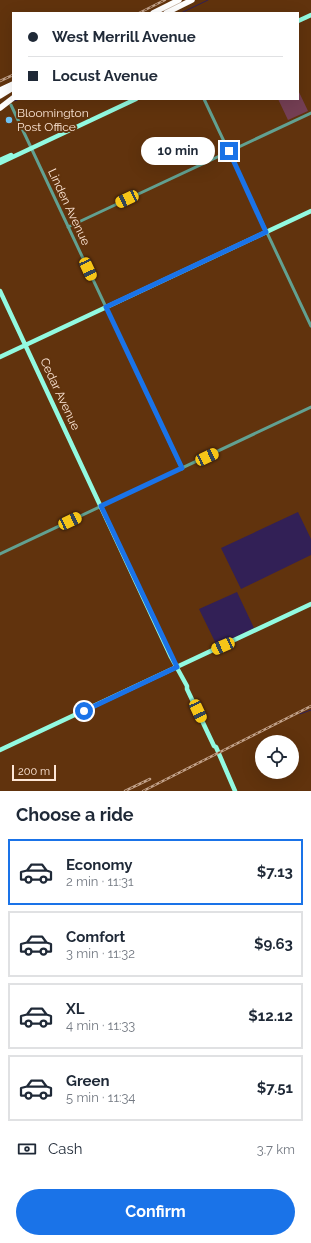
<!DOCTYPE html>
<html lang="en">
<head>
<meta charset="utf-8">
<style>
	:root { --surface:#fff; --page:#f2f2f3; --text:#1f2937; --muted:#747a83; --line:#e0e1e3; --accent:#1a73e8 }
	body { margin:0; font-family:Raleway,sans-serif; background:var(--page); color:var(--text); height:100vh; display:flex; flex-direction:column; font-size:15px; white-space:nowrap }
	* { box-sizing:border-box; margin:0 }
	p { font-size:13px; color:var(--muted) }
	.icon { flex:none; width:22px; height:22px; fill:none; stroke:currentColor; stroke-width:2; stroke-linecap:round; stroke-linejoin:round }
	.map { position:relative; height:791px; overflow:hidden }
	.panel { display:flex; flex-direction:column; background:var(--surface); flex:1 }
	.panel>* { flex:none }
	.banner { position:absolute; left:12px; top:12px; width:287px; height:88px; border-radius:0px; box-shadow:0 4px 16px #0002; display:grid; align-content:center; height:88px; padding:0 16px; background:var(--surface) }
	.tools { position:absolute; left:255px; top:735px; display:grid; gap:8px }
	.tools a { display:grid; place-items:center; width:44px; height:44px; border-radius:50%; background:var(--surface); box-shadow:0 4px 16px #0002; font-size:20px }
	.scale { position:absolute; left:12px; bottom:10px; width:44px; box-sizing:border-box; padding-left:4px; border:2px solid #fde6d6; border-top:0; font-size:11px; line-height:14px; white-space:nowrap; color:#fde6d6; -webkit-text-stroke:3px #61330d; paint-order:stroke }
	.end { position:absolute; width:18px; height:18px; margin:-9px; border:5px solid #1a73e8; background:#fff; box-shadow:0 0 0 2px #fff }
	.from { border-radius:50% }
	.bubble { position:absolute; height:28px; border-radius:14px; background:var(--surface); box-shadow:0 4px 16px #0002; font-size:13px; font-weight:700; line-height:28px; text-align:center }
	.car { position:absolute; width:12px; height:24px; margin:-12px -6px; border-radius:5px; box-shadow:0 0 3px 1px #0007; background:linear-gradient(#f5c518 24%,#345 0 40%,#f5c518 0 76%,#345 0 86%,#f5c518 0) }
	.banner b { display:flex; align-items:center; gap:14px; height:38px; font-size:15px }
	.banner b+b { border-top:1px solid var(--line) }
	.banner i { width:10px; height:10px; background:var(--text) }
	ul { padding:0; list-style:none }
	li { display:flex; align-items:center; gap:12px; height:66px; margin:0 8px 6px; padding:0 8px; border:2px solid var(--line); border-radius:0px }
	li div { flex:1 }
	li b { display:block; font-size:15px }
	li em { font-style:normal; font-weight:700 }
	li.active { border-color:var(--accent) }
	li>.icon { width:36px; height:36px; stroke-width:1.5 }
	h2 { padding:0 16px; font-size:18px; line-height:48px }
	.pay { display:flex; align-items:center; gap:10px; height:44px; padding:0 16px; font-size:15px }
	.pay p { margin-inline-start:auto }
	.primary-button { display:flex; gap:8px; margin-top:auto; padding:8px 16px }
	.primary-button a { flex:1; height:46px; border-radius:24px; background:var(--accent); color:#fff; font-size:16px; font-weight:700; line-height:46px; text-align:center }
	.map>svg:first-child { display:block }
	.green { fill:#753f54 }
	.water { fill:#322056 }
	.lines { fill:none; stroke-linecap:round; stroke-linejoin:round }
	.stream { stroke:#322056; stroke-width:1 }
	.minor { stroke:#62a191; stroke-width:3 }
	.major { stroke:#92fae0; stroke-width:4.5 }
	.highway { stroke:#fff; stroke-width:5.5 }
	.rail-casing { stroke:#c2a28a; stroke-width:2.5 }
	.rail { stroke:#61330d; stroke-width:1; stroke-dasharray:3; stroke-linecap:butt }
	.route { stroke:#1a73e8; stroke-width:5 }
	.poi-dot { fill:#6ec2f3; stroke:#61330d; stroke-width:1.5 }
	.labels { text-anchor:middle; dominant-baseline:central; stroke-width:4; stroke-linejoin:round; paint-order:stroke }
	.poi-label { font-size:12px; fill:#fde6d6; stroke:#61330d; text-anchor:start }
	.street-label { font-size:12px; fill:#fde6d6; stroke:#61330d }
</style>
</head>
<body>
<div class="map">
<svg width="311" height="791" viewBox="0 0 311 791">
	<rect width="100%" height="100%" fill="#61330d"/>
	<!-- green -->
	<path class="green" d="M298 90 308 111 288 120 278 99H298Z"/>
	<!-- water -->
	<path class="water" d="M298 512 311 539V555L241 589 221 548Z
		M237 592 254 628 217 646 199 609Z"/>
	<g class="lines">
		<!-- stream -->
		<path class="stream" d="M181 13 208 0
			M14 101 20 99
			M300 714 311 710"/>
		<!-- minor -->
		<path class="minor" d="M204 99 311 326
			M11 105 182 469
			M68 227 311 113
			M0 554 311 407"/>
		<!-- major -->
		<path class="major" d="M298 21 311 15
			M0 160 11 155
			M0 163 136 99
			M0 291 171 657 187 686V689L214 746 216 747 235 791
			M0 357 311 211
			M0 750 311 604"/>
		<!-- highway -->
		<path class="highway" d="M153 13 179 0
			M166 13 192 0
			M0 90 13 84
			M0 96 13 88
			M0 108 13 98"/>
		<!-- rail casing -->
		<g class="rail-casing">
			<path id="rail" d="M139 13 165 0
				M0 81 13 75
				M125 791 150 779
				M143 791 311 706"/>
		</g>
		<!-- rail -->
		<use href="#rail" class="rail"/>
	</g>
	<g class="lines">
		<!-- route -->
		<path class="route" d="M84 711 177 667 101 506 182 468 106 307 266 232 229 151"/>
	</g>
	<!-- markers -->
	<circle class="poi-dot" cx="9" cy="120" r="4"/>
	<g class="labels">
		<!-- poi labels -->
		<g class="poi-label">
			<text x="17" y="113">Bloomington<tspan x="17" dy="14">Post Office</tspan></text>
		</g>
		<!-- street labels -->
		<g class="street-label">
			<text transform="translate(69 207) rotate(65)">Linden Avenue</text>
			<text transform="translate(60 394) rotate(65)">Cedar Avenue</text>
		</g>
	</g>
</svg>
<div class="tools">
<a><svg class="icon" aria-label="locate" viewBox="0 0 24 24"><circle cx="12" cy="12" r="6"/><path d="M12 2v4M12 18v4M2 12h4M18 12h4"/></svg></a>
</div>
<div class="scale">200 m</div>
<i class="end from" style="left:84px;top:711px"></i>
<i class="end" style="left:229px;top:151px"></i>
<div class="bubble" style="left:141px;top:137px;width:74px">10 min</div>
<i class="car" style="left:127px;top:199px;rotate:245deg"></i>
<i class="car" style="left:88px;top:269px;rotate:155deg"></i>
<i class="car" style="left:207px;top:457px;rotate:65deg"></i>
<i class="car" style="left:70px;top:521px;rotate:65deg"></i>
<i class="car" style="left:223px;top:646px;rotate:246deg"></i>
<i class="car" style="left:198px;top:711px;rotate:155deg"></i>
<div class="banner">
<b><i class="from"></i>West Merrill Avenue</b>
<b><i></i>Locust Avenue</b>
</div>
</div>
<section class="panel">
<h2>Choose a ride</h2>
<ul>
<li class="active"><svg class="icon" aria-label="car" viewBox="0 0 24 24"><path d="M5 17H2v-5l4-1 3-4h7l3 4 3 1v5h-3M9 17h6M6 11h13"/><circle cx="7" cy="17" r="2"/><circle cx="17" cy="17" r="2"/></svg><div><b>Economy</b><p>2 min · 11:31</p></div><em>$7.13</em></li>
<li><svg class="icon" aria-label="car" viewBox="0 0 24 24"><path d="M5 17H2v-5l4-1 3-4h7l3 4 3 1v5h-3M9 17h6M6 11h13"/><circle cx="7" cy="17" r="2"/><circle cx="17" cy="17" r="2"/></svg><div><b>Comfort</b><p>3 min · 11:32</p></div><em>$9.63</em></li>
<li><svg class="icon" aria-label="car" viewBox="0 0 24 24"><path d="M5 17H2v-5l4-1 3-4h7l3 4 3 1v5h-3M9 17h6M6 11h13"/><circle cx="7" cy="17" r="2"/><circle cx="17" cy="17" r="2"/></svg><div><b>XL</b><p>4 min · 11:33</p></div><em>$12.12</em></li>
<li><svg class="icon" aria-label="car" viewBox="0 0 24 24"><path d="M5 17H2v-5l4-1 3-4h7l3 4 3 1v5h-3M9 17h6M6 11h13"/><circle cx="7" cy="17" r="2"/><circle cx="17" cy="17" r="2"/></svg><div><b>Green</b><p>5 min · 11:34</p></div><em>$7.51</em></li>
</ul>
<div class="pay"><svg class="icon" aria-label="cash" viewBox="0 0 24 24"><path d="M3 7h18v10H3z"/><circle cx="12" cy="12" r="2"/></svg>Cash<p>3.7 km</p></div>
<div class="primary-button"><a>Confirm</a></div>
</section>
</body>
</html>
